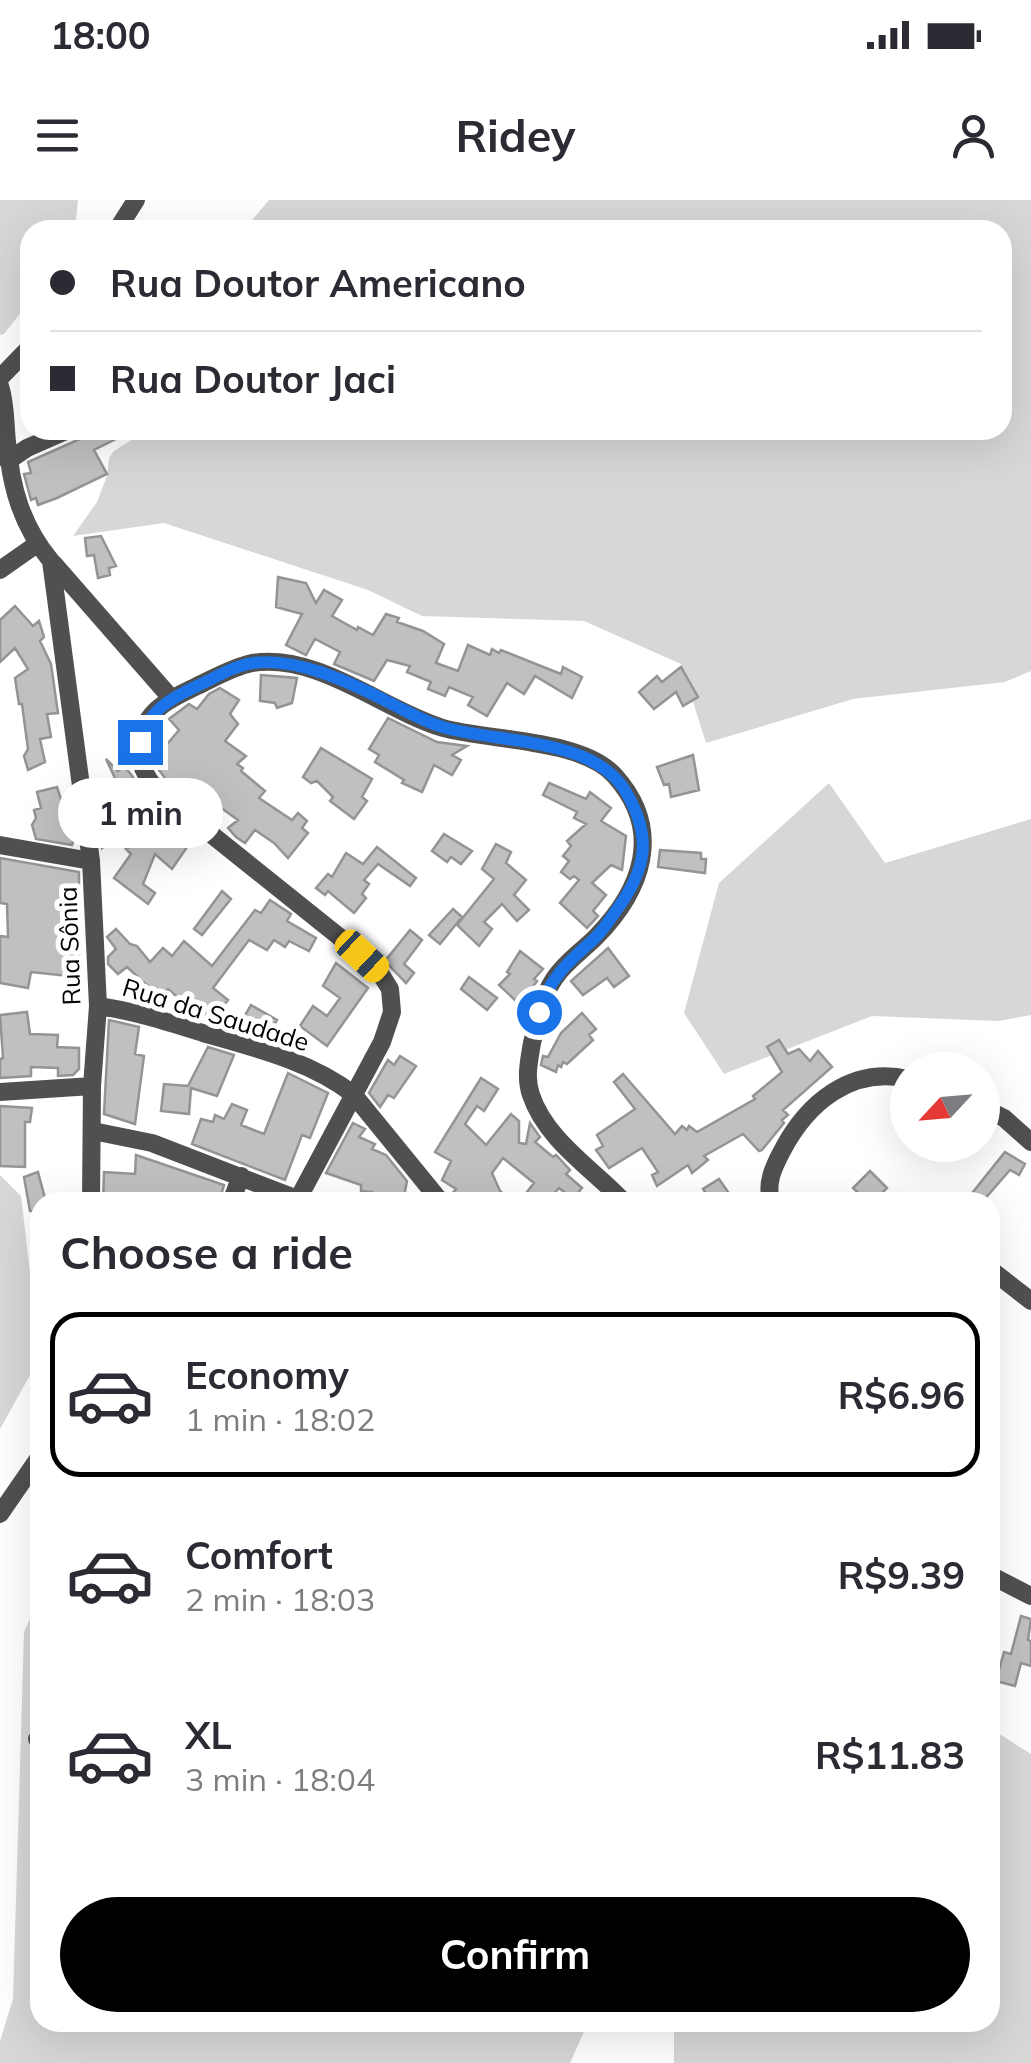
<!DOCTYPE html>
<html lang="en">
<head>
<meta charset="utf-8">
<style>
	:root { --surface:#fff; --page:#f2f2f3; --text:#2b2b33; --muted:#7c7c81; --line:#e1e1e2; --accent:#000 }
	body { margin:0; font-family:Mulish,sans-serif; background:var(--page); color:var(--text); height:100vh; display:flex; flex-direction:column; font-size:38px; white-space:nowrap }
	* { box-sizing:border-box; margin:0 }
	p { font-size:32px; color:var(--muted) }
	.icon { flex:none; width:55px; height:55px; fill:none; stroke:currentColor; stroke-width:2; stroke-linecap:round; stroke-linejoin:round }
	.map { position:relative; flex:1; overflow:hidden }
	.sheet { position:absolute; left:30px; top:992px; width:970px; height:840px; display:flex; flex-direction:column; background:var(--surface); border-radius:30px; box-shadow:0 10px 40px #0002 }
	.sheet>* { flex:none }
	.guide { position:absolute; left:20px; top:20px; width:992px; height:220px; border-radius:30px; box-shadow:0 10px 40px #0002; display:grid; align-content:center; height:220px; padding:0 30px; background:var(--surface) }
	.needle { width:65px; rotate:244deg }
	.fabs { position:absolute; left:890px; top:852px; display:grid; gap:20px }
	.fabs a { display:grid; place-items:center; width:110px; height:110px; border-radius:50%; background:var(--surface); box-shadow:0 10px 40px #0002; font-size:50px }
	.end { position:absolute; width:45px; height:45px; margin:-22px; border:12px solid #1a73e8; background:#fff; box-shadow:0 0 0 5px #fff }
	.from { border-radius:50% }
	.bubble { position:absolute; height:70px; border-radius:35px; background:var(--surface); box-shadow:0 10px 40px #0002; font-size:32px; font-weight:700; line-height:70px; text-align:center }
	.car { position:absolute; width:30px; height:60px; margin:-30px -15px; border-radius:12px; box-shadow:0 0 8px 2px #0007; background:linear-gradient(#f5c518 24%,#345 0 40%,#f5c518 0 76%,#345 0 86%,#f5c518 0) }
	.guide b { display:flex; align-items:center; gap:35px; height:95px; font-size:38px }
	.guide b+b { border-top:2px solid var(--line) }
	.guide i { width:25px; height:25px; background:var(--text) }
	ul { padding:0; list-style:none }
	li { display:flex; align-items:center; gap:30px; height:165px; margin:0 20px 15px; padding:0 10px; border:5px solid transparent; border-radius:30px }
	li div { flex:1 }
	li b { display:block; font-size:38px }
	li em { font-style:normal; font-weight:700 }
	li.current { border-color:var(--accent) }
	li>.icon { width:90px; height:90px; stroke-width:1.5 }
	h2 { padding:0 30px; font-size:45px; line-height:120px }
	.button { display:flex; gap:20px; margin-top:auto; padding:20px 30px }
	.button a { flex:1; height:115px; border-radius:60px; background:var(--accent); color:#fff; font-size:40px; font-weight:700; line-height:115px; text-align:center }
	.status { display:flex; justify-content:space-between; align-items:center; height:70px; padding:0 50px; background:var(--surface); direction:ltr }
	.status svg { height:28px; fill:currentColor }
	header { display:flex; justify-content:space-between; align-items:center; height:130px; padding:0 30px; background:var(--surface); font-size:45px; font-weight:700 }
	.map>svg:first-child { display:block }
	.green { fill:#d7d7d7 }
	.building { fill:#c0c0c0; stroke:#949494; stroke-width:2.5 }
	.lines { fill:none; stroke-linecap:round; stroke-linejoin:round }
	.minor { stroke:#505050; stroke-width:18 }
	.route { stroke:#1a73e8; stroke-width:12 }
	.labels { text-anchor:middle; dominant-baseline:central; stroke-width:10; stroke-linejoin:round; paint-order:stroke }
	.street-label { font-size:25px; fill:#000; stroke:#fff }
</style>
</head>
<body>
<div class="status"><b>18:00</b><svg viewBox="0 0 49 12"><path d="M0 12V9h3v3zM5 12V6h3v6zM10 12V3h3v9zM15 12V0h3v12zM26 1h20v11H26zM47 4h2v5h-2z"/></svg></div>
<header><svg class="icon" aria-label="menu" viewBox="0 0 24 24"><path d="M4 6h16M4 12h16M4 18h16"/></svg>Ridey<svg class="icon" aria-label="person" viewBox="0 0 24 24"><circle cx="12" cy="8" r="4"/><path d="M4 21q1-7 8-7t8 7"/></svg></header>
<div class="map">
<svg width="1031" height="1863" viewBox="0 0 1031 1863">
	<rect width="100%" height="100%" fill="#fff"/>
	<!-- green -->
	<path class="green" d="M0 0H78L75 30H30V101L4 134 0 135Z
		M269 0H1031V471L1005 482 853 499 706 543 681 464 584 421 422 416 368 390 164 323 73 336 97 302 107 276 109 258 114 251 147 230H1002V30H249V24Z
		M829 583 885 663 1031 619V815L999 821 872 816 724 874 684 813 719 683Z
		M0 975 21 996 40 1157 0 1229Z
		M40 1397V1822L588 1823 570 1863H0V1841L13 1799 24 1432Z
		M990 1528 1031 1554V1863H674V1823L990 1822Z"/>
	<!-- building -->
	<path class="building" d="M100 230H134L94 250 107 274 57 298 38 305 36 298 31 300 24 274 31 273 28 262Z
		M101 336 116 366 109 368 110 375 98 378 94 355 87 356 85 338Z
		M278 377 306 383 316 403 324 390 342 400 332 416 357 430 358 427 373 435 386 414 399 418 397 422 423 431 444 444 436 463 458 471 468 445 490 455 492 449 499 453 501 450 561 474 563 467 582 477 572 498 535 476 524 494 507 483 487 516 468 505 473 497 449 487 445 496 428 489 431 482 407 472 410 466 387 460 374 481 334 464 340 452 315 439 306 455 286 445 302 414 276 407Z
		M15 406 33 426 39 421 44 437 40 441 51 464 58 513 47 514 51 537 40 539 45 562 28 570 24 556 28 549 22 504H19L15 478 28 469 15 448 0 462V420Z
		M681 467 698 497 683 506 676 492 654 509 639 492 657 476 662 482Z
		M261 475 297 478 292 503 277 508 275 503 260 501Z
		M220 488 239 500 230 514 238 524 225 541 246 556 237 564 243 568 241 571 265 591 259 598 292 620 298 613 307 621 302 628 308 633 288 658 274 643 255 630 245 643 236 637 228 628 238 620 217 605 212 611 193 598 191 602 170 585 156 566 152 553 159 546 163 549 179 530 169 519 189 504 197 509 209 494Z
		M388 518 437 542 467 546 452 555 461 560 452 575 434 565 422 592 402 583 404 580 375 562 379 555 369 549Z
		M321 548 372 579 362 597 367 601 354 619 330 601 333 597 317 581 311 583 303 577Z
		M693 555 699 590 671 597 669 584 664 585 657 567Z
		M106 559 118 571 124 566 133 577 129 581 194 637 172 669 155 654 143 684 155 693 148 704 114 678 131 654 126 649 144 640Z
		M549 583 586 599 590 592 611 608 601 621 626 636 622 670 611 665 592 683 606 695 593 711 598 716 587 728 560 703 579 680 574 676 570 679 561 672 569 661 563 656 571 646 567 641 586 624 574 618 577 612 543 595Z
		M94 586 120 633 102 648Z
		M57 587 74 639 72 645 36 639 32 625 36 618 34 610 41 608 37 592Z
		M444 634 472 651 461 664 451 657 447 662 432 651Z
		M496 644 511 652 506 663 526 680 514 695 529 710 517 721 502 704 484 722 492 729 479 746 457 725 494 679 482 669Z
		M377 647 416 678 410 686 378 664 364 680 369 684 362 694 366 698 354 713 328 691 325 695 316 688 328 674 332 677 346 653 363 664Z
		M660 650 701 653V659H706L705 673 658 667Z
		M0 658 79 672V755H76L68 776 31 772 28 788 0 783V736L8 737 7 704 0 703Z
		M222 691 231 699 202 735 194 729Z
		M270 700 291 714 287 721 316 738 309 751 289 741 285 747 274 740 267 750 249 740 213 788 228 800 211 822 191 816 195 812 168 789 161 798 127 767 118 774 108 764V757L116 749 107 737 116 729 130 744 137 746 150 762 163 748 172 756 184 741 212 766 255 710 261 713Z
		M453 709 462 717 440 744 429 735Z
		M410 730 422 740 404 764 414 773 406 783 385 761Z
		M608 748 629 776 614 787 607 778 583 795 571 781Z
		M520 751 543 769 534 779 537 781 529 792 517 802 499 785 510 774 507 772Z
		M336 763 368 788 327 846 300 826 313 806 327 816 340 798 323 786Z
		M469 777 497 798 487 810 461 789Z
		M251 805 277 820 267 836 241 822Z
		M27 812 30 834 58 835 57 847 79 848V869L73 875 58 876V868L31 867V876L0 878V859L3 858 0 815Z
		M582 813 596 829 589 835 593 840 567 864 563 862 561 867 558 865 556 872 541 865 543 856 548 857 561 833Z
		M109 820 139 827 135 854 144 856 135 924 104 914Z
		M779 840 788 854 799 849 810 861 818 851 832 867 783 910 788 915 782 920 784 923 762 950 759 951 743 934 704 956 708 960 692 973 688 965 657 986 652 975 658 972 642 948 609 968 596 950 603 946 597 935 635 909 614 882 623 874 675 934 682 926 687 930 689 926 697 932 755 899 753 896 782 872 767 847Z
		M208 847 234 855 217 896 191 888 189 914 161 911 164 884 188 886Z
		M400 856 416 866 394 898 388 895 380 907 369 893 388 860 394 865Z
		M288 873 328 893 310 938 302 935 285 980 192 944 201 919 213 922 215 915 224 919 232 904 247 910 241 925 264 934Z
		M481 878 498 889 484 911 477 906 465 924 486 945 511 914 519 921V943L526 944 530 923 540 937 535 942 553 957 556 955 570 970 566 974 582 988 573 999 559 988 547 1002H519L534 983 503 958 492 973 500 991 514 1002H453L451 995 456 989 442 980 451 961 435 952Z
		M0 906 32 908 30 922H25V967L0 966Z
		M353 923 365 929 359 937 375 944 372 949 386 955 407 981 403 1002H369L372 992 361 991V985L326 973Z
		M1005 952 1025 964 1019 975 1010 970 982 1002H965Z
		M136 955 224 985 219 1002H103L104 972 135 974Z
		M870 971 887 988 873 1002H868L853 988Z
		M38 972 46 1002H40V1011H30L24 977Z
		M719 979 735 1002H691L705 992 703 989Z
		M1021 1416 1031 1419 1028 1440 1031 1441V1466L1021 1463 1015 1486 996 1481 1004 1452 1011 1454Z"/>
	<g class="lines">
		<!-- minor -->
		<path class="minor" d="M117 30 136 0
			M0 178 30 147
			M0 186C6 204 5 224 7 242 11 288 22 326 51 361L91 661 98 806 92 886 91 1002
			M8 261 27 248 68 230
			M53 363 171 498
			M0 370 37 344
			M0 645 91 661
			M98 806C134 811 168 822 203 833 255 848 310 861 353 894L441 1002
			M0 892 92 886
			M982 907 1004 918 1031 942
			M93 931 152 943 305 1002
			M298 999 382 842 392 812 390 789 380 773 347 743 161 594C142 575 133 554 144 527 154 505 177 496 197 486 214 478 233 467 252 463 319 453 383 510 443 528 490 541 583 539 615 576 664 631 642 690 596 737 582 751 565 762 554 779 541 799 537 821 532 843 529 861 525 878 531 895 546 940 593 969 624 1002
			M231 1002 241 976
			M771 1002C766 983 773 968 782 951 807 903 851 866 908 879
			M990 1069 1031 1101
			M0 1314 40 1256
			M990 1375 1031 1396
			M37 1539H40"/>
	</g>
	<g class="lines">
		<!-- route -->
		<path class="route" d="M140 542C148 511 169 499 197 486 215 478 233 466 253 463 297 457 352 483 390 503 408 512 426 523 446 528 500 543 595 538 626 592 653 638 646 670 616 711 609 721 602 732 593 740 569 761 548 780 539 812"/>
	</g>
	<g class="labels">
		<!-- street labels -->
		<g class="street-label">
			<text transform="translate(69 746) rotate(-92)">Rua Sônia</text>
			<text transform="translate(216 814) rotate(17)">Rua da Saudade</text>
		</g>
	</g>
</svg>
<div class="fabs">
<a><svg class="needle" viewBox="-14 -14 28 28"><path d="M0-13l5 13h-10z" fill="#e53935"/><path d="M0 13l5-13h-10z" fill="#7c7c81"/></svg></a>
</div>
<i class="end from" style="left:539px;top:812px"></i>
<i class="end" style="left:140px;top:542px"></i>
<div class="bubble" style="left:58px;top:578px;width:165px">1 min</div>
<i class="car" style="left:362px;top:756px;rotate:133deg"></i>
<div class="guide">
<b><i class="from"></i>Rua Doutor Americano</b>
<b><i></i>Rua Doutor Jaci</b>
</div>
<section class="sheet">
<h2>Choose a ride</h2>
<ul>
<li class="current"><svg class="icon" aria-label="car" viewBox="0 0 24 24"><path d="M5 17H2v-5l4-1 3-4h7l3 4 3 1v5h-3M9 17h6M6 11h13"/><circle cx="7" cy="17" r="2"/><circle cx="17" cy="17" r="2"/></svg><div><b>Economy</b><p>1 min · 18:02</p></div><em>R$6.96</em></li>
<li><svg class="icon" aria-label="car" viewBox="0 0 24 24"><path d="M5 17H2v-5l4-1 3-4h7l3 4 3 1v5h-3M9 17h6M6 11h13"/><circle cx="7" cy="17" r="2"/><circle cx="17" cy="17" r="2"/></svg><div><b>Comfort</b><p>2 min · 18:03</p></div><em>R$9.39</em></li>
<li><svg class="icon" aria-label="car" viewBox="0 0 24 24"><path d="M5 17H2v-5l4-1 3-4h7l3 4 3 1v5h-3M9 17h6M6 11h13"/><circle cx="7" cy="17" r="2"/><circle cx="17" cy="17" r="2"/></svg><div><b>XL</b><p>3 min · 18:04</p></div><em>R$11.83</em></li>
</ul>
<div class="button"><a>Confirm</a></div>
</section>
</div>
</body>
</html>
